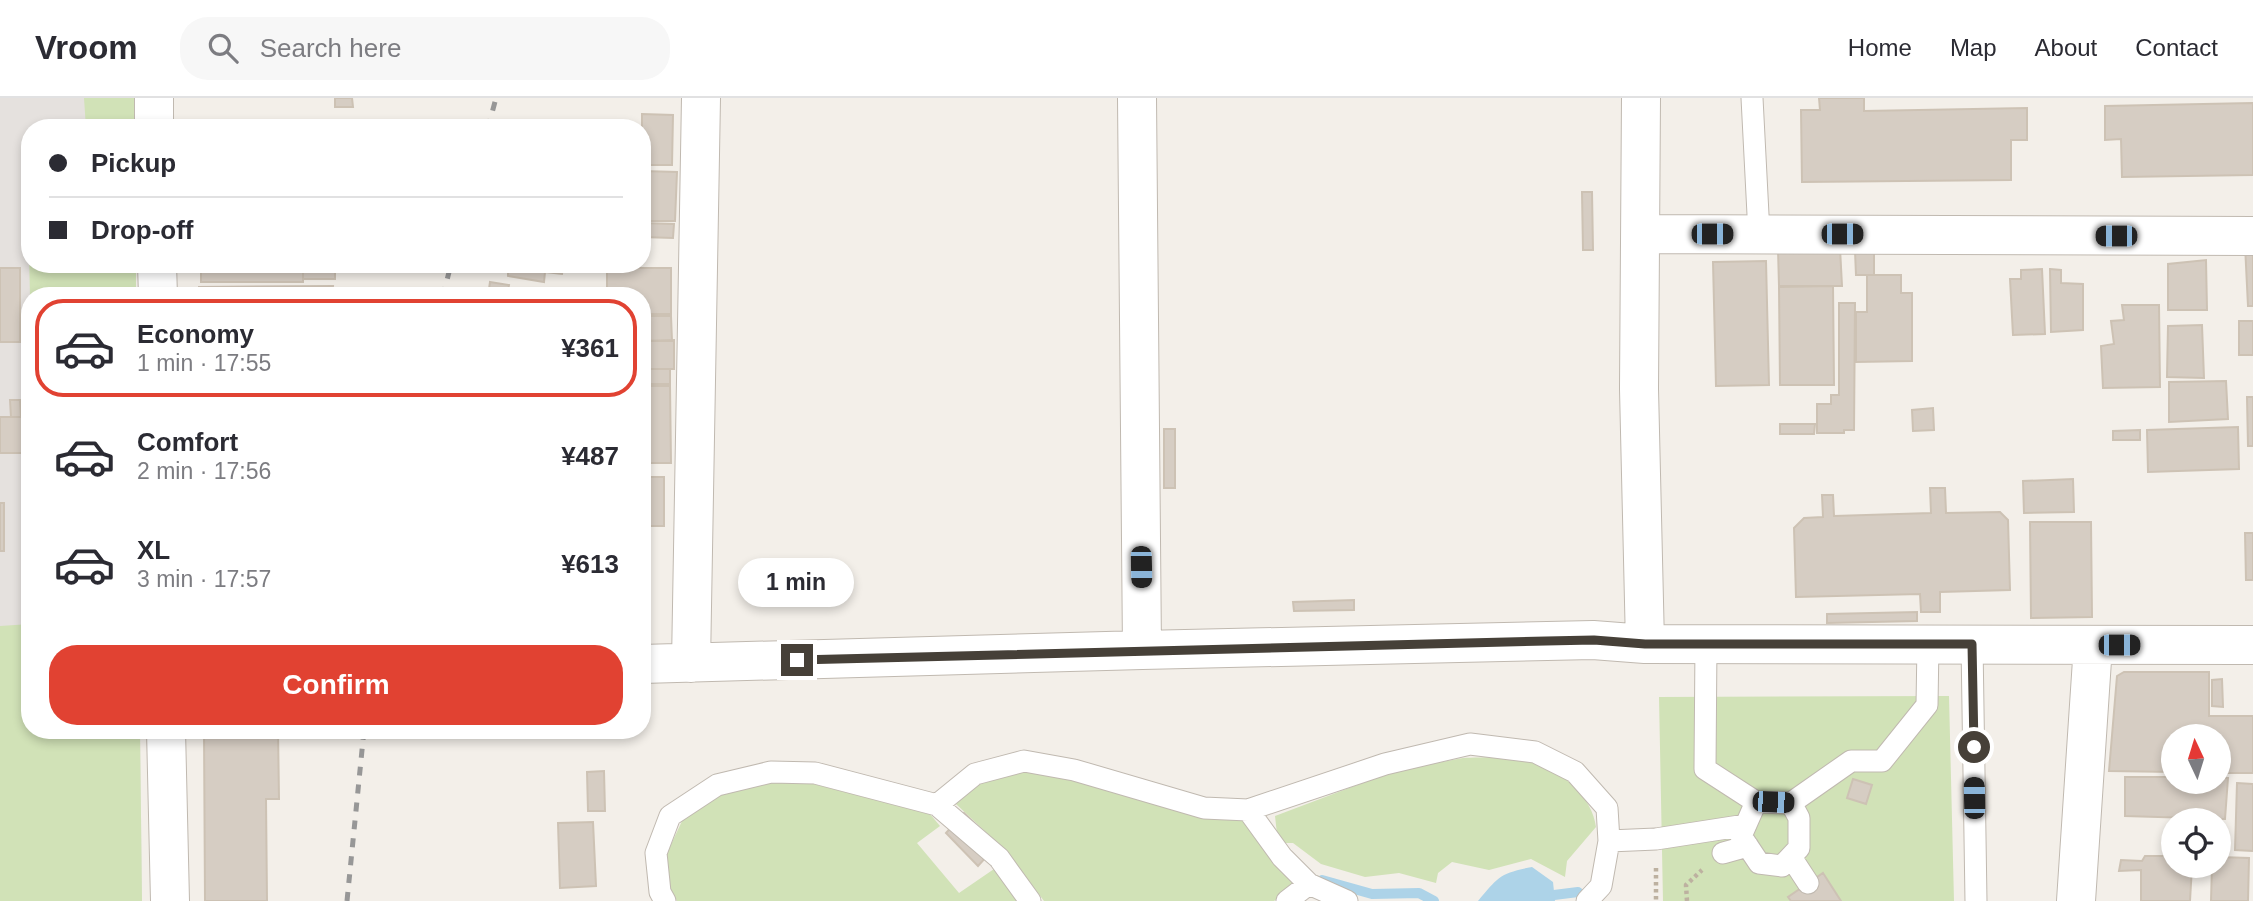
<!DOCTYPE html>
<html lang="en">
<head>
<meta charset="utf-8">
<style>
	:root { --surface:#fff; --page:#f7f7f7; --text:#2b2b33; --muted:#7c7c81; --line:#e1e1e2; --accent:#e14232 }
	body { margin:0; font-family:Helvetica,sans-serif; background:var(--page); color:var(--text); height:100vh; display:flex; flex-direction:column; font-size:26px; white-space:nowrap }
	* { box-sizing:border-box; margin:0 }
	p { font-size:23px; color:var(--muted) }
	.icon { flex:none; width:38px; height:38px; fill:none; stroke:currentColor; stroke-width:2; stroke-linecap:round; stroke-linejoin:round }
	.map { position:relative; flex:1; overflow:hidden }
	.panel { position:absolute; left:21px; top:189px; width:630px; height:452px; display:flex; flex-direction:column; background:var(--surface); border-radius:28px; box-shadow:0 4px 10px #0003 }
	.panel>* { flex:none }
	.hud { position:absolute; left:21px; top:21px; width:630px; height:154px; border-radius:28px; box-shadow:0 4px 10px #0003; display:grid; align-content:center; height:154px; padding:0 28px; background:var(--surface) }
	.needle { width:46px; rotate:356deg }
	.fabs { position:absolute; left:2161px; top:626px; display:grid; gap:14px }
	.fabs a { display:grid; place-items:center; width:70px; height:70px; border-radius:50%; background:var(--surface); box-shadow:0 4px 10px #0003; font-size:35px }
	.end { position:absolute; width:32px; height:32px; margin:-16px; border:9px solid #464038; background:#fff; box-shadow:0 0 0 4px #fff }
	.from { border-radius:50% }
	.bubble { position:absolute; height:49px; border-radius:24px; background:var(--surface); box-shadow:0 4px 10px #0003; font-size:23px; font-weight:800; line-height:49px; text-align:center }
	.car { position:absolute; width:21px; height:42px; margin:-21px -10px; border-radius:9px; box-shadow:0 0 5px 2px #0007; background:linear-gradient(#222 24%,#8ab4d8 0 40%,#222 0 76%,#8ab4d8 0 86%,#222 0) }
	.hud b { display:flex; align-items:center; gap:24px; height:66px; font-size:26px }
	.hud b+b { border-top:2px solid var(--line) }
	.hud i { width:18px; height:18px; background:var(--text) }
	ul { padding:12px 0 0; list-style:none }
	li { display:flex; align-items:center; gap:21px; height:98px; margin:0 14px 10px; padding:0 14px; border:4px solid transparent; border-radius:28px }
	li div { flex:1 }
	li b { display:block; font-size:26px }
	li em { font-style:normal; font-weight:800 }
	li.current { border-color:var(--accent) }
	li>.icon { width:63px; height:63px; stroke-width:1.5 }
	.button { display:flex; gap:14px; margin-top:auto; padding:14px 28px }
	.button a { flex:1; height:80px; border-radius:28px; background:var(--accent); color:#fff; font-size:28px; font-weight:800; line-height:80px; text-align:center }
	header { display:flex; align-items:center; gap:42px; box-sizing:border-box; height:98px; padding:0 35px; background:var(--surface); border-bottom:2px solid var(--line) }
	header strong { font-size:33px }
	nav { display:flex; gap:38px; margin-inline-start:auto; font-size:24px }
	.search { width:490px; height:63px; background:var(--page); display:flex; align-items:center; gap:18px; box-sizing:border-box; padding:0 24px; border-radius:28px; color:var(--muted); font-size:26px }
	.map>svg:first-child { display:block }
	.industrial { fill:#e5e1de }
	.green { fill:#d1e2b7 }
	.water { fill:#add3e8 }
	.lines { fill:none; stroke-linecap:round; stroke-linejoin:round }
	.stream { stroke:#add3e8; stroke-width:10 }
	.building { fill:#d6cdc3; stroke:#cdc2b4; stroke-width:2 }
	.service-casing { stroke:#c0b9b0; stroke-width:23 }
	.minor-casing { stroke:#c0b9b0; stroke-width:40 }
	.path { stroke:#bdb1a0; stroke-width:4.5; stroke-dasharray:3.5 3.5; stroke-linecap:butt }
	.service { stroke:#fff; stroke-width:21 }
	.minor { stroke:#fff; stroke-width:38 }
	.rail { stroke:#979797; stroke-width:5; stroke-dasharray:9 9; stroke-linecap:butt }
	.route { stroke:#464038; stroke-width:9 }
</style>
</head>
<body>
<header>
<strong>Vroom</strong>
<div class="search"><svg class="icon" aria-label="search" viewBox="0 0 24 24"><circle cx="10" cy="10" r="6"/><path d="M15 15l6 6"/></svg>Search here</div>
<nav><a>Home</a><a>Map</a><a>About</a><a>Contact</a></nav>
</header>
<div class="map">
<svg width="2253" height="803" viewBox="0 0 2253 803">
	<rect width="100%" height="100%" fill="#f3efe9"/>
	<!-- industrial -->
	<path class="industrial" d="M0 0H135V30H30V166H136V198H30V632H140L142 803H0Z"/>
	<!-- green -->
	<path class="green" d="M84 0H135V30H86Z
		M29 157 30 166H136V198H30Z
		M30 526V632H140L142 803H0V528Z
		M1949 598 1954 803H1663L1659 599Z
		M1463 660C1480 660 1515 657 1530 662 1559 671 1592 697 1596 729L1567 763 1565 779 1531 761 1489 772 1452 764 1438 775 1436 785 1399 775 1365 779 1321 766 1293 745H1278L1275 718 1394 673Z
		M1027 672 1081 682 1176 713 1244 721 1296 786 1274 803H1044L1007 754 956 706 978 686Z
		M776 684 814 686 930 716 940 728 917 745 959 795 994 771 1018 803H677L670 791 666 757 683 721 720 696Z"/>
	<!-- water -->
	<path class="water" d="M1532 769 1553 784 1555 803H1478C1498 779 1500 775 1532 769Z"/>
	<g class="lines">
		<!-- stream -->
		<path class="stream" d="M1322 782 1372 796 1419 795 1434 803
			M1554 797 1578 794 1589 803"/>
	</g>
	<!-- building -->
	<path class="building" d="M335 0H352L353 9H335Z
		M1819 0H1864V13L2027 10V42H2011V82L1802 84 1801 12H1820Z
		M2253 5V77L2122 79 2121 41 2105 42V8Z
		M642 16 673 17 672 67H642Z
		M642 73 677 74 675 123H642Z
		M1582 94H1592L1593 152H1583Z
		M642 125 674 126 673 140 642 139Z
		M2253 146V208H2248L2245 147Z
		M1840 150 1842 188H1779L1778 151Z
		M1855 153H1874V177H1856Z
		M2206 162 2207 212H2168V166Z
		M1766 163 1769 287 1716 288 1713 164Z
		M201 166H303V184H201Z
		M303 166H335V181H303Z
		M497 166H564L562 176 545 174 544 184 508 178V174L496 173Z
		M0 170H20V244H0Z
		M607 170H671V216H642V198H595V193H607Z
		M2042 171 2045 236 2013 237 2010 181H2021V172Z
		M2050 171 2061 172V185L2083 186V232L2051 234Z
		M1867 177H1901V195H1912V263L1856 264V214H1867Z
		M490 184 509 187 507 198H488Z
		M333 188 332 198H199V189Z
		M1833 188 1834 287H1780L1779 189Z
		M1839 205H1855L1854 332H1844V335H1817V306H1831V297H1839Z
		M2122 207H2159L2160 289 2103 290 2101 248 2114 246 2111 223 2124 222Z
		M642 218H671L672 243H642Z
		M2239 223H2253V257H2239Z
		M2202 227 2204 280 2167 279 2168 228Z
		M674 242V271H642V243Z
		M642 271H670V286H642Z
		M2226 283 2228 321 2169 324V284Z
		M642 288H670L671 365H642Z
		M2247 299H2253V348H2248Z
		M10 302H20L21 319H11Z
		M1933 310 1934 332 1913 333 1912 312Z
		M0 319H23V355H0Z
		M1780 326H1815L1814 336H1780Z
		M2238 329 2239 371 2148 374 2147 332Z
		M1164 331H1175V390H1164Z
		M2140 332V342H2113V333Z
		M642 379H664V428H642Z
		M2073 381 2074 414 2024 415 2023 383Z
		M1930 390H1945L1946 415 2000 414 2008 422 2010 492 1940 494V514H1921L1920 496 1796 499 1794 430 1804 420 1823 419 1822 397H1833L1834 418 1931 415Z
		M0 405H4V453H0Z
		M2030 424H2091L2092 519 2031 520Z
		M2245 435H2253V482H2246Z
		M1354 502V512L1294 513 1293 504Z
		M1917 514V523L1827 525V516Z
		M2124 574H2209V618H2253V675H2219V639H2174V674L2109 673 2117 578Z
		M2222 581 2223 609 2212 608V582Z
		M204 632H278L279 701H266L267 803H205Z
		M604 673 605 713H588L587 674Z
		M2125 679H2174V684H2219V680H2228L2225 721 2125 718Z
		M1853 681 1872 687 1866 706 1847 700Z
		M2237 685 2253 686V753L2235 752Z
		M964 715 997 747 978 768 946 735Z
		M593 724 596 788 560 790 558 725Z
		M2145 758H2174V768H2192L2190 803H2141V772L2119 773 2121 762 2142 763Z
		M2219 759 2249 760 2248 803H2211L2212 768H2219Z
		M1823 775 1841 803H1791L1788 799Z"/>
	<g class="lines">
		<!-- service casing -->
		<g class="service-casing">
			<path id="service" d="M1752 0 1759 136
				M1706 546 1705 671 1756 704 1791 705 1851 663H1882L1927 607 1928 546
				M1972 546 1976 803
				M1756 704 1741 738 1759 765 1782 768 1799 750V720L1791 705
				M937 707 975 676 1024 663 1074 672 1204 710 1248 712 1385 666 1470 646 1535 654 1575 674 1607 710 1609 743 1601 788 1587 803
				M1248 712 1282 759 1309 786
				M1609 743 1656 741 1746 727
				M1723 755 1748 748
				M1791 759 1808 785
				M665 803 660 794 656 755 670 718 717 687 771 674 815 675 937 707 999 760 1030 803
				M1287 803 1309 786 1347 803"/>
		</g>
		<!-- minor casing -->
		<g class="minor-casing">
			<path id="minor" d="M154 0V30
				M1137 0 1142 552
				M1641 0 1639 291 1645 546
				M1641 136 2253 138
				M157 166 158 198
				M691 565 701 0
				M642 566 1142 552 1593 542 1645 546 2253 547
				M166 632 170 803
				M2076 803 2093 547"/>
		</g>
		<!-- path -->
		<path class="path" d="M1656 770V803
			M1687 803 1686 787 1702 772"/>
		<!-- service -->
		<use href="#service" class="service"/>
		<!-- minor -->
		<use href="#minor" class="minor"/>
		<!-- rail -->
		<path class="rail" d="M488 30 496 0
			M443 198 451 166
			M347 803 364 632"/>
	</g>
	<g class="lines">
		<!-- route -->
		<path class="route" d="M797 562 1546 543 1594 542 1645 546H1972L1974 649"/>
	</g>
</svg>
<div class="fabs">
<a><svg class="needle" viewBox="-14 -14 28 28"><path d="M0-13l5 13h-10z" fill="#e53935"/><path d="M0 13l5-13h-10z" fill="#7c7c81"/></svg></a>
<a><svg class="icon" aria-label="locate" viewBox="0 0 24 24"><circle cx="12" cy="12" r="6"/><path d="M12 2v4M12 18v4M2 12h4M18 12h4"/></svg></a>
</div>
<i class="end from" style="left:1974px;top:649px"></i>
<i class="end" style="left:797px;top:562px"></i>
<div class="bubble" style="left:738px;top:460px;width:116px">1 min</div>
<i class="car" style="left:1712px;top:136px;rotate:90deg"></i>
<i class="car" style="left:1842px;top:136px;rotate:90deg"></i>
<i class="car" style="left:2116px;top:138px;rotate:270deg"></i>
<i class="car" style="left:1141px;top:469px;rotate:179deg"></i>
<i class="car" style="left:2119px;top:547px;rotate:90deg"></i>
<i class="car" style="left:1974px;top:700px;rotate:359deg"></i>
<i class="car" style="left:1773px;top:704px;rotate:92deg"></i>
<div class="hud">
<b><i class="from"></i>Pickup</b>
<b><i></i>Drop-off</b>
</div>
<section class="panel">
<ul>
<li class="current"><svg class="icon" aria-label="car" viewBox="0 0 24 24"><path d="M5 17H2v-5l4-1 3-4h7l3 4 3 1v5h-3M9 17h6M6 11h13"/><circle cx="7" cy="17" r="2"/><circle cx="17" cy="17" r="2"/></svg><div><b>Economy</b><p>1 min · 17:55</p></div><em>¥361</em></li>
<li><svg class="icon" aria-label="car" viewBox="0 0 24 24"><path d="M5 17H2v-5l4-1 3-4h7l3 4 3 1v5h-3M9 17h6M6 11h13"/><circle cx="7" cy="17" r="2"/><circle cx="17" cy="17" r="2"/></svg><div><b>Comfort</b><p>2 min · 17:56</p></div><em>¥487</em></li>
<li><svg class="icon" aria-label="car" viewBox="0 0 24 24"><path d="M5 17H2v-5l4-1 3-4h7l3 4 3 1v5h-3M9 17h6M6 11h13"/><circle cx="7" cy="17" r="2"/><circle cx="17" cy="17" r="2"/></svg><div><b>XL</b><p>3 min · 17:57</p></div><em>¥613</em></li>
</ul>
<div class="button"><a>Confirm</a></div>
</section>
</div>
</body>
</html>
